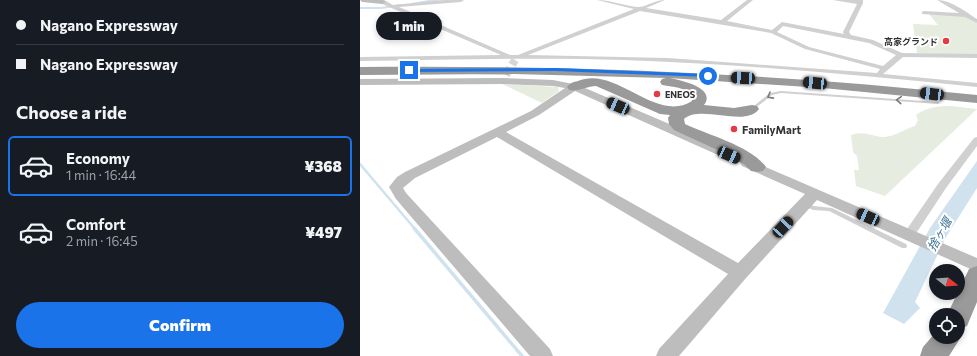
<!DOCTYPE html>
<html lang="en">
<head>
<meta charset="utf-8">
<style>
	:root { --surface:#171b24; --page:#20242c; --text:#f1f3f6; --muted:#9ea1a6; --line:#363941; --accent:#1a73e8 }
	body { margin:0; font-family:Commissioner,"Noto Sans JP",sans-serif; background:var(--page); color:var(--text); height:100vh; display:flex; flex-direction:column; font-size:15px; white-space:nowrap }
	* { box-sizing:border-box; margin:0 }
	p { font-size:13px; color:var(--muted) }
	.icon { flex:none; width:22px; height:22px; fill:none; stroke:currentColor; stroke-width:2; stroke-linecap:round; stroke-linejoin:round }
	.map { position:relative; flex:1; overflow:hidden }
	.side { display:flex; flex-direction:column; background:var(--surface); width:360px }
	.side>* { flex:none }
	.hud { display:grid; align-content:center; height:88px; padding:0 16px; background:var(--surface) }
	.needle { width:26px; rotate:107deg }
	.tools { position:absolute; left:569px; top:264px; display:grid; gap:8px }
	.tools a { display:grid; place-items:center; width:36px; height:36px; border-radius:50%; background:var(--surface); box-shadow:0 2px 6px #0003; font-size:20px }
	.end { position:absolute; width:18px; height:18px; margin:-9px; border:5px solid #1a73e8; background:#fff; box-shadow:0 0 0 2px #fff }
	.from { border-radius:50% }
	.bubble { position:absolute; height:28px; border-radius:14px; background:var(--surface); box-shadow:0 2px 6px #0003; font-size:13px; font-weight:800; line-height:28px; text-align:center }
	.car { position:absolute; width:12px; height:24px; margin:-12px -6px; border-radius:5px; box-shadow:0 0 3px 1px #0007; background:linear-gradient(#222 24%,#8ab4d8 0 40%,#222 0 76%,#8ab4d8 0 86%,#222 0) }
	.hud b { display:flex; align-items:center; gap:14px; height:38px; font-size:15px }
	.hud b+b { border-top:1px solid var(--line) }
	.hud i { width:10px; height:10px; background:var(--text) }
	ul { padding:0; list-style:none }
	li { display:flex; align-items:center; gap:12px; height:60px; margin:0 8px 6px; padding:0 8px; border:2px solid transparent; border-radius:6px }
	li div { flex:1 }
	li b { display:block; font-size:15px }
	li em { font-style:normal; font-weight:800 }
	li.selected { border-color:var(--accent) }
	li>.icon { width:36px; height:36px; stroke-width:1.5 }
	h2 { padding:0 16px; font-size:18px; line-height:48px }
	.button { display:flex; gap:8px; margin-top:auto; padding:8px 16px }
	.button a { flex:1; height:46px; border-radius:24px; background:var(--accent); color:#fff; font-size:16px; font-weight:800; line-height:46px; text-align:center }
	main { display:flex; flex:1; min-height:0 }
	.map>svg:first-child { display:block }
	.green { fill:#e6ecdf }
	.water { fill:#cfe2ee }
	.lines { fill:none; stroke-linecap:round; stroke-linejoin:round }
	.stream-far1 { stroke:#cfe2ee; stroke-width:2.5 }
	.stream { stroke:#cfe2ee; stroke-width:3.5 }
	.canal { fill:#cfe2ee; fill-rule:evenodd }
	.street-tunnel { stroke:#d6d6d6; stroke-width:8; stroke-dasharray:8 4; stroke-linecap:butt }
	.lane { fill:#d0d0d0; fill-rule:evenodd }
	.street { fill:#d0d0d0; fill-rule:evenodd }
	.secondary { fill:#bdbdbd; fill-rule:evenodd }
	.highway { fill:#9a9a9a; fill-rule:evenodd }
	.oneway { stroke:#7a7a7a }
	.route { fill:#1a73e8 }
	.poi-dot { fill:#e63946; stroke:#fff; stroke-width:1.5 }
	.labels { text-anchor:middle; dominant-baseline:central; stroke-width:4; stroke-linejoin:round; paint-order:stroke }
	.far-poi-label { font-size:9px; font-weight:bold; fill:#333; stroke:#fff; text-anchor:end }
	.poi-label { font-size:11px; font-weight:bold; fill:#333; stroke:#fff; text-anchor:start }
	.water-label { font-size:12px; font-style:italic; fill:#3f7597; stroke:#fff }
</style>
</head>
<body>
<main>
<section class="side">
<div class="hud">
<b><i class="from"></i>Nagano Expressway</b>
<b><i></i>Nagano Expressway</b>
</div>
<h2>Choose a ride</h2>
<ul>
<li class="selected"><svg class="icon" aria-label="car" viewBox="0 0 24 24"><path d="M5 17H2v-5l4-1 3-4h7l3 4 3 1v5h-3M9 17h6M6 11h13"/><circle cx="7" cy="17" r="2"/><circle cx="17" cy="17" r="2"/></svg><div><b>Economy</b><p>1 min · 16:44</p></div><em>¥368</em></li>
<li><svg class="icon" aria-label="car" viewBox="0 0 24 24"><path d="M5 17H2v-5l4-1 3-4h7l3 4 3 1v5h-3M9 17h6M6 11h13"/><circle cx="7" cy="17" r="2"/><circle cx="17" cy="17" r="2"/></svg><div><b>Comfort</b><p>2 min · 16:45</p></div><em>¥497</em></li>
</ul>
<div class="button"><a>Confirm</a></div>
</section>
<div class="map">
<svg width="617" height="356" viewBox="0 0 617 356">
	<rect width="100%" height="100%" fill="#fff"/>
	<!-- green -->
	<path class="green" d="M569 14 606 16 617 23V56L557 53 553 24 578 25Z
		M142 84 198 87 199 91 182 103Z
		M591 106 617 109 525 196 496 186 494 170H499L497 156 493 152 491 135C505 130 512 137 525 137 536 136 545 129 555 126L558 120 556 115C567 107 578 106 591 106Z"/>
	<!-- water -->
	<path class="water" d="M617 161V188L586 237 555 302 560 308 544 324 523 313 570 228Z"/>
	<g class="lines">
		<!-- stream-far1 -->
		<path class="stream-far1" d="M0 164 55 229"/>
		<!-- stream -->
		<path class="stream" d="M54 228 162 356"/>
		<!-- canal -->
		<path class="canal" d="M69 0H84L53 4 51 3Z
			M40 4H42V6L21 9H0V7H21Z"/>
		<!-- street-tunnel -->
		<path class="street-tunnel" d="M146 75 155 60"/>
		<!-- lane -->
		<path class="lane" d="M421 91 578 102 580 103 578 104 421 93 412 95 393 110H392L390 109 410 93Z
			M444 202 454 206 472 208 546 244 547 246 546 248H542L469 211 453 210 442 205 441 204 442 203Z"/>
		<!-- street -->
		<path class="street" d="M18 0H24L33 5 84 0H104L101 2 39 7 150 55H158L274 9 237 0C251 0 264 6 278 7 286 7 295 0 305 0L286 8 361 20 387 0H393L367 21 412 30 422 22 484 34 483 32 497 4 473 0H503V3L489 32 491 35 513 40 542 53 617 54V58L543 57 523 74 617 83V87C500 75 382 64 264 60 176 57 88 60 0 61V57L141 55 20 3ZM280 11 411 33 445 49 520 69 517 73 308 58 168 55ZM423 26 509 43 536 55 523 66 449 47 417 32Z
			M577 0C591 0 606 12 617 19V23L605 17 562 14V12L564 11 599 13Z
			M617 137V146L586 188 553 238 549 239 545 238 543 235 545 232 578 184 614 138Z"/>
		<!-- secondary -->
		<path class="secondary" d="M0 0H23L26 2 22 4 2 2Z
			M143 78 193 80 218 85 368 149 369 152 368 155H358L215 91 179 115 146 132 378 263 445 194 382 166 380 163 382 160 387 159 617 258V272L457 200 386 278 319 356H296L299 349 368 274 137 137 55 178 43 188 46 193 190 349 193 356H170L36 199 29 187 37 177 45 172 171 111 205 88 193 86 143 84 0 85V79Z"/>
		<!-- highway -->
		<path class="highway" d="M0 67C208 65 410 73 617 95V103L463 88 309 78C319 80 357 87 344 105L374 108 392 105 397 106 399 109C386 128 341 104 324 119L325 124C348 135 391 146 406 167L403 171 397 172 391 171 385 165 366 154 314 130 309 124 308 118 310 115 300 114 236 86C227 86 218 92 209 90L207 87C210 83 213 82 218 81 256 65 296 124 332 101 332 87 312 87 302 85L300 82 302 79 306 78 154 74 0 75Z
			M617 266V302L607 326 598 329V315H587L609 269Z
			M598 330 601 337 589 356H560L563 347 576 332V337H598Z"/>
	</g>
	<!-- one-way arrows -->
	<defs><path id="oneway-chevron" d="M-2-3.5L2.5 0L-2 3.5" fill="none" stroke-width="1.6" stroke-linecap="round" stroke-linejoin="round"/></defs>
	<g class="oneway">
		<use href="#oneway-chevron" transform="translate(410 96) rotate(151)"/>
		<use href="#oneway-chevron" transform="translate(539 100) rotate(-176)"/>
	</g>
	<!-- route -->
	<path class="route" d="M196 68 348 74 350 76 348 77 196 71 49 72 46 70 49 69Z"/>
	<!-- markers -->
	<g class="poi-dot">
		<circle cx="586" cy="41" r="4"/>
		<circle cx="297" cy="94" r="4"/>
		<circle cx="374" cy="129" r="4"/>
	</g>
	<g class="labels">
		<!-- far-poi labels -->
		<g class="far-poi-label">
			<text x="578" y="41">高家グランド</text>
			<text x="305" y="94" text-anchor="start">ENEOS</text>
		</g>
		<!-- poi labels -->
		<g class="poi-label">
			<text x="382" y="129">FamilyMart</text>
		</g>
		<!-- water labels -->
		<g class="water-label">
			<text transform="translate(579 234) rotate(-60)">捨ヶ堰</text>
		</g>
	</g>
</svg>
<div class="tools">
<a><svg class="needle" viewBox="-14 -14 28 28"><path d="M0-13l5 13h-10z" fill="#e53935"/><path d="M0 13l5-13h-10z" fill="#9ea1a6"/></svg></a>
<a><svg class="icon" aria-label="locate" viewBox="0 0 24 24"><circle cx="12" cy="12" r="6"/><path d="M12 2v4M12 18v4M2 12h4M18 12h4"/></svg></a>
</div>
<i class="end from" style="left:348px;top:76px"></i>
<i class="end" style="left:49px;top:70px"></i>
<div class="bubble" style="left:16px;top:12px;width:66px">1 min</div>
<i class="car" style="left:383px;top:78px;rotate:273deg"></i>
<i class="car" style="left:455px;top:83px;rotate:275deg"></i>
<i class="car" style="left:572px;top:94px;rotate:277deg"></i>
<i class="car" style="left:258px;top:106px;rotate:294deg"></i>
<i class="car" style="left:369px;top:155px;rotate:114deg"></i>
<i class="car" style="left:508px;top:217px;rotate:294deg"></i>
<i class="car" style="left:423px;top:227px;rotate:43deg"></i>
</div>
</main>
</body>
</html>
